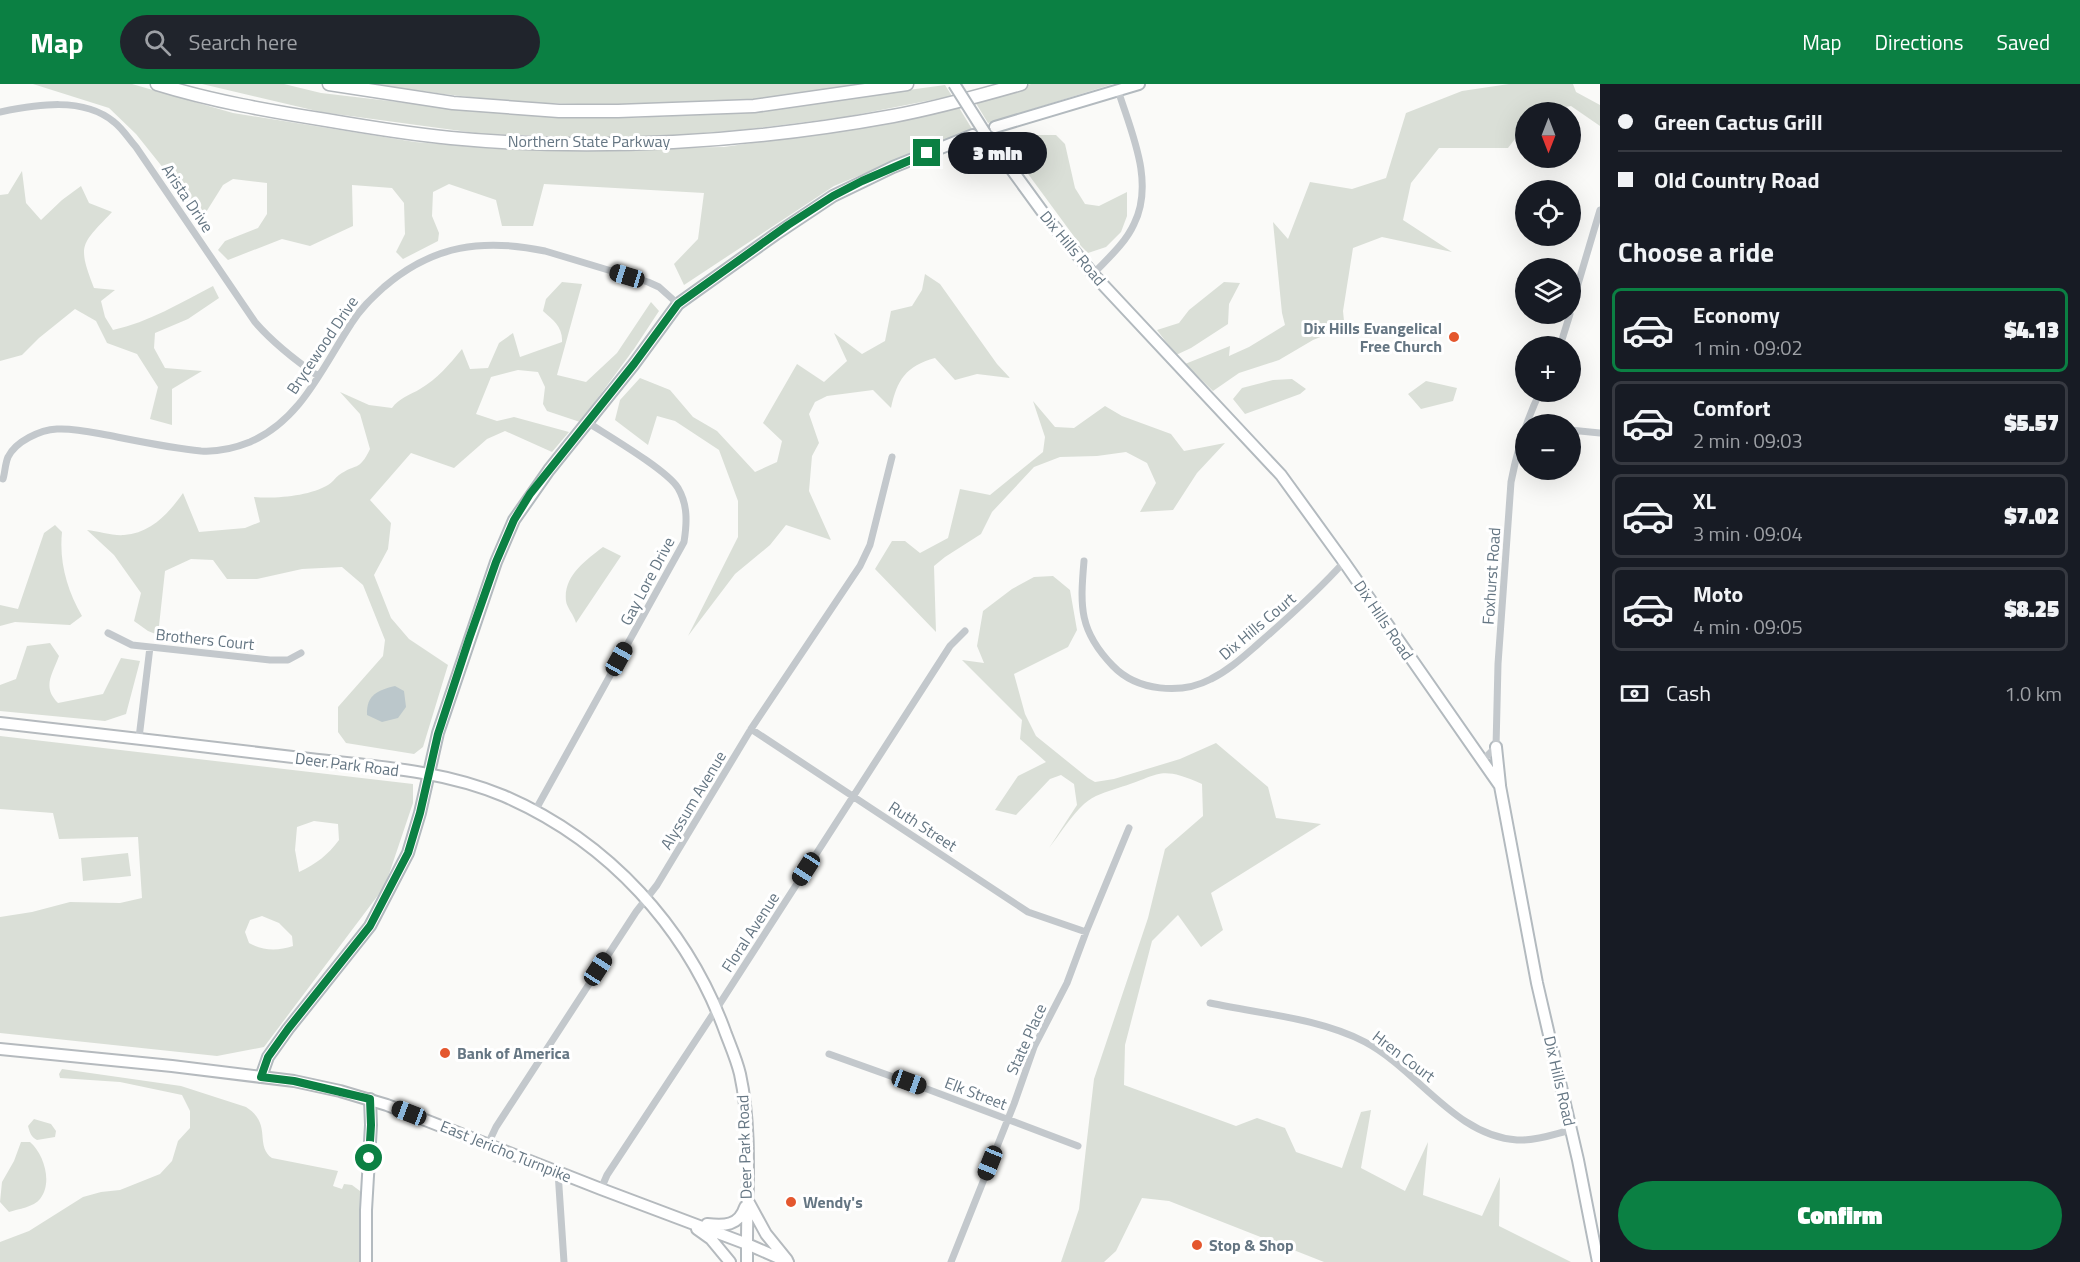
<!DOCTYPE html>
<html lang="en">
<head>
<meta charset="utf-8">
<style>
	:root { --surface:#171b24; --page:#20242c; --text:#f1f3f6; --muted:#9ea1a6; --line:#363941; --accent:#0b8043 }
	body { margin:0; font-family:"Titillium Web",sans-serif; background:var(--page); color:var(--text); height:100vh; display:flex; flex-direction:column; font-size:22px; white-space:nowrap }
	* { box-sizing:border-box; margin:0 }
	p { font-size:20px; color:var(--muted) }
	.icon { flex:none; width:33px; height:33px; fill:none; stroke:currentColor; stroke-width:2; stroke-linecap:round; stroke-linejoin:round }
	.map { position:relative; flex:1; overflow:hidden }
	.drawer { display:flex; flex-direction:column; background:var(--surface); width:480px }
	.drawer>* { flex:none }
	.top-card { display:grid; align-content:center; height:132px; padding:0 18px; background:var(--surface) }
	.needle { width:39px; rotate:180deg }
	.controls { position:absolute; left:1515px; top:18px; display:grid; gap:12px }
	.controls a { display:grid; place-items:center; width:66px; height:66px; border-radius:50%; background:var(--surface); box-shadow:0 6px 24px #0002; font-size:30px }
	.end { position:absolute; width:27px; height:27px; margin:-14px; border:8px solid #0b8043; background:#fff; box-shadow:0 0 0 3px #fff }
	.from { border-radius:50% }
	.bubble { position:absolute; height:42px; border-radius:21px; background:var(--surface); box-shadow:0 6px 24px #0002; font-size:20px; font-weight:800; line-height:42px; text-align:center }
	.car { position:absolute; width:18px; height:36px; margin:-18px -9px; border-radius:8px; box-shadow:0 0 4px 2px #0007; background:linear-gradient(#222 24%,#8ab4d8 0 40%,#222 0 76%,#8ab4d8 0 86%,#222 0) }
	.top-card b { display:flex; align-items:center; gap:21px; height:57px; font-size:22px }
	.top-card b+b { border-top:2px solid var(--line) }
	.top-card i { width:15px; height:15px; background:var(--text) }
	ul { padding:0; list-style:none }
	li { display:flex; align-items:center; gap:18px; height:84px; margin:0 12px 9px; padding:0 6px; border:3px solid var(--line); border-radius:9px }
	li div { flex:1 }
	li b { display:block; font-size:22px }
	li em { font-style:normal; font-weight:800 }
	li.selected { border-color:var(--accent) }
	li>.icon { width:54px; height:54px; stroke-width:1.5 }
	h2 { padding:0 18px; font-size:27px; line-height:72px }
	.pay { display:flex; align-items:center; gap:15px; height:66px; padding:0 18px; font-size:22px }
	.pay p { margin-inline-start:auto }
	.action { display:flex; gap:12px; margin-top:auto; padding:12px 18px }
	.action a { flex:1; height:69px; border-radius:36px; background:var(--accent); color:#fff; font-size:24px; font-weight:800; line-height:69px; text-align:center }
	header { display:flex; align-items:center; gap:36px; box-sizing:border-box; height:84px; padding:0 30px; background:var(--accent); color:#fff }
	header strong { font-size:28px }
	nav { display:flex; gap:33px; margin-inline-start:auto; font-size:21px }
	.search { width:420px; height:54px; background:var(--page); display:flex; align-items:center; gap:15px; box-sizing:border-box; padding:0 21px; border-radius:33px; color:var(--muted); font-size:22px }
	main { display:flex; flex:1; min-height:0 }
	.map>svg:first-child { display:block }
	.green { fill:#dadfd7; fill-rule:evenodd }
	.water { fill:#bbc7cb }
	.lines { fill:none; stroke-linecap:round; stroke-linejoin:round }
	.secondary-casing { stroke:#b3babf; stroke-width:14 }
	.primary-casing { stroke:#b5babe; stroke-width:14 }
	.highway-casing { stroke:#b4b9bd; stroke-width:15 }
	.street { stroke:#c3c8cc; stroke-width:7 }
	.secondary { stroke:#fff; stroke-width:10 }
	.primary { stroke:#fff; stroke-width:10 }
	.highway { stroke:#fff; stroke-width:12 }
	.secondary-bridge-casing { stroke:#b3babf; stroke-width:14; stroke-linecap:butt }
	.secondary-bridge { stroke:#fff; stroke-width:10 }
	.route { stroke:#0b8043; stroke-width:8 }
	.poi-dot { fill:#e4572e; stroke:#fff; stroke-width:2 }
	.labels { text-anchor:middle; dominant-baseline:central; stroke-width:6; stroke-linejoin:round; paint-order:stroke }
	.street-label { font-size:16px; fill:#657683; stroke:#fff }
	.poi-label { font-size:16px; font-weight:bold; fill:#657683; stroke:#fff; text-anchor:start }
</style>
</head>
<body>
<header>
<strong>Map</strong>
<div class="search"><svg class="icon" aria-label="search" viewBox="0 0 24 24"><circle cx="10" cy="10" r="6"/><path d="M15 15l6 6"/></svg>Search here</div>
<nav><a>Map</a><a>Directions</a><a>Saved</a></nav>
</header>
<main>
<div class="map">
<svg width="1600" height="1178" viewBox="0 0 1600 1178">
	<rect width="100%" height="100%" fill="#fafaf8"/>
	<!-- green -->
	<path class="green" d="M33 0H132L233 29 415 58 512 66 724 63 851 45 958 22 972 45 834 102 684 201 674 180 698 155 704 109 544 100 533 142H502L496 116 449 100 433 108 432 132 439 149 438 157 403 175 396 168 405 150 404 119 392 104 352 101 353 142 310 162 282 155 228 176 218 166 225 157 258 144 267 130V99L233 95 223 101 198 141 172 95 136 50 109 24Z
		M202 0H284L321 9 484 28 626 34 740 29 945 1 952 12 845 33 741 46 629 55 483 50 321 28Z
		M373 0H861C821 7 780 14 739 17 672 21 604 21 537 19 482 16 428 8 373 0Z
		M1031 0H1113L988 39 974 16Z
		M1509 0H1573L1576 8 1600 21V42L1571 22 1539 28H1526L1525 42 1508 64H1439L1411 99 1403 136 1452 168 1382 153 1353 164 1343 227 1344 237 1338 246 1313 256 1279 276 1239 289 1213 307 1185 280 1230 262 1229 272 1249 263 1285 241 1282 229 1273 138 1288 155 1310 98 1352 105 1386 94 1406 29 1462 7Z
		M1016 51H1056L1065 60 1075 104 1085 120 1099 122 1127 108V132L1121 148 1106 163 1088 169 1081 162 1006 60Z
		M22 87 26 119 41 136 62 116 81 102 89 119 112 128C81 161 77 160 94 204L115 206 101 217 105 233 113 246C149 238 180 219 213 202L219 214 188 235 155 249 154 264 165 284 202 287 172 305V341L150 335 158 303 137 270 107 259 96 237 75 225 39 254 22 271 0 277V111L8 110Z
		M925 190 940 200 997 280 1010 294 977 290 955 296 935 274C906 282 897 296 891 324L873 306 827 312 815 318 809 330 819 359 812 372 809 407 831 456 786 441 770 461 735 490 688 552 738 453V417L719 366 675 337 657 332 648 361 615 336 620 316 640 294 670 306 693 333 717 347 755 388 777 378 782 357 763 339 797 280 824 298 847 277 834 249 862 270 885 257 891 227 912 222 922 206Z
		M562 198 582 200 557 291 586 298 617 269 651 218 659 227 634 265 580 338 547 327 543 320 545 303 538 288 518 286 491 293 476 330 497 337 514 333 569 348 552 368 505 347 487 355 454 384 411 369 370 416 391 439 388 465 374 491 391 534 409 555 448 581 423 663 414 670 346 659 338 648V623L383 572 385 556 363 501 342 483 302 485 257 495H227L213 476 191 475 165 487 158 551 148 547 134 537 141 509 114 471 87 446C98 447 113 452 124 451 151 449 168 430 183 409L199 448 245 444 260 438 254 413C275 415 310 412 328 401 332 399 335 394 339 391 356 379 359 388 370 365L360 330 340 308 369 321 392 324C399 314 410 311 420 305 437 295 450 280 462 265L470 285 488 284 499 259 513 249 520 273 562 258C563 243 553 236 543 227L546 215Z
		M1224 198 1240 199 1229 220 1228 240 1191 264 1176 271 1157 246 1179 239 1189 226Z
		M1292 295 1306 305 1300 310 1245 330 1233 315 1242 304 1273 296Z
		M1426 297 1457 304 1453 317 1421 325 1408 310Z
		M1033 317 1055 343 1074 344 1105 322 1122 332 1171 350 1184 367 1225 359 1197 389 1173 426 1140 428 1156 399 1147 379 1126 368 1097 372 1060 373 1034 383 992 428 981 450 945 473 934 482 936 548 875 485 892 457H905L920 469 948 454 960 405 990 411 1043 368 1045 353Z
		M55 441 62 448C59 478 67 506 82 532L70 541 15 538 0 542V521L18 525 44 449Z
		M603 463 621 472 576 539C574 531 567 524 566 517 563 492 586 476 603 463Z
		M1053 492 1070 506 1077 546 1068 563 1014 590 1025 630 1036 652 1088 694 1095 698 1114 695 1180 675 1216 659 1268 703 1276 734 1321 740 1211 809 1223 846 1201 863 1178 831 1152 857 1125 961 1124 1001 1236 1042 1257 1034 1285 1044 1296 1068 1342 1084 1361 1028 1371 1026 1361 1084 1405 1107 1428 1058 1423 1111 1482 1132 1500 1093 1499 1142 1571 1178H1324L1169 1117 1142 1114 1116 1167 1104 1178H1061L1079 1125 1094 995 1148 834 1165 765 1203 732 1202 700C1157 680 1160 692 1118 704 1106 708 1094 711 1084 720 1071 732 1060 750 1049 764L1077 721 1074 700 1061 691 1050 695 1016 731 995 726 1018 692 1046 678 1020 655 1022 636 962 576 984 579 977 562 983 527 1012 505 1034 493Z
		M50 559 59 572C52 591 42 603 58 619L103 610 121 574 140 577 126 630 105 637 0 627V601L16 595 27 562Z
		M0 652 413 700V719L385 802 264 963 217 972 0 949V833L32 828 70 818 120 819 142 814 138 753 59 755 53 729 0 725ZM314 737 338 740 339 756C328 771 316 780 299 788L295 766 297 743ZM262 832 279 839 292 852 293 862C278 867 263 867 249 859L245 848 250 836Z
		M128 769 131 792 83 797 81 774Z
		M62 985 181 1002 246 1023C273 1040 254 1061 272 1074L338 1087 333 1102 342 1105 344 1100 352 1101 360 1107 359 1178H0V1158L29 1147 83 1113 101 1108 120 1106 160 1090 172 1077 178 1057 190 1044V1027L182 1011 120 998 60 994 59 990Z
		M34 1035 51 1040 56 1047 55 1053 37 1056C31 1053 30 1049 28 1042Z
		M21 1058H30C44 1070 53 1099 40 1115 34 1123 18 1125 9 1128L0 1118 2 1098 14 1077Z"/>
	<!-- water -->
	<path class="water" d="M395 602 404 607 406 623 398 634 382 638 367 631C366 611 378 606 395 602Z"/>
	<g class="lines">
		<!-- secondary casing -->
		<g class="secondary-casing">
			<path id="secondary" d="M995 43 1139 0
				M985 49 1047 134 1093 190 1281 391 1344 478 1500 702 1537 899 1578 1076 1598 1178
				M1496 663 1500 701
				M261 993 268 973 288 945 370 842 408 769 420 729 438 649 496 478 514 436 549 386 634 280 678 220 776 150 833 112 893 83 973 51
				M747 1160V1178
				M366 1178V1126L371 1041 370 1015"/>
		</g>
		<!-- primary casing -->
		<g class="primary-casing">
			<path id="primary" d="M0 639C100 650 201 662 301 674 369 682 440 685 504 712 608 757 688 844 726 950 731 963 737 977 740 990 752 1045 747 1104 747 1160
				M0 965 172 982 294 997 340 1007 387 1021 601 1105 747 1160 788 1178
				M748 1117 766 1150 787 1176
				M707 1140C724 1142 739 1142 745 1123
				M697 1145 711 1155 730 1178"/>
		</g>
		<!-- highway casing -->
		<g class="highway-casing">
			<path id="highway" d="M157 0C212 17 269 27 326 36 367 43 409 50 451 54 596 68 751 58 893 32 936 24 979 12 1021 0
				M329 0 453 19 559 27H618L754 22 907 0"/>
		</g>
		<!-- street -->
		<path class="street" d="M0 28C36 21 83 12 114 38 122 44 129 55 136 63L255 238C274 260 295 276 318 292
			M1093 190C1107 175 1125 160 1134 140 1155 98 1131 48 1118 6
			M1570 227 1600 126
			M1560 262 1570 230
			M1570 346 1600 349
			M3 395C5 389 5 380 8 373 16 357 40 346 57 345 74 344 91 348 107 351 138 357 170 364 201 367 217 368 235 364 250 358 301 336 322 284 351 240 360 225 372 214 384 203 433 161 483 154 545 167L648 198 659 203 678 220
			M1084 477C1080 523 1079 547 1113 582 1137 607 1181 611 1211 595 1229 586 1243 573 1258 560 1289 533 1317 508 1344 478
			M108 549 132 561 270 576H288L301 569
			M751 645 1028 828 1086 848
			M139 654 150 563
			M1482 677 1496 663 1498 580 1511 398C1517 366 1526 337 1540 308
			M535 727 684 458C687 439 688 421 678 404 667 386 607 351 587 338
			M1210 919C1261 930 1319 934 1365 958 1418 986 1455 1052 1517 1056 1535 1057 1554 1050 1571 1046
			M829 970 927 1005 1078 1062
			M488 1060 496 1043 636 828 657 801 751 645 860 482 870 461 892 373
			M558 1088 564 1178
			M601 1105 607 1091 717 924 950 562 965 547
			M951 1178 1014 1020 1034 963 1067 899 1086 848 1129 744"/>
		<!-- secondary -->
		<use href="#secondary" class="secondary"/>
		<!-- primary -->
		<use href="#primary" class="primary"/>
		<!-- highway -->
		<use href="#highway" class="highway"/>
		<!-- secondary-bridge casing -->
		<g class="secondary-bridge-casing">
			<path id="secondary-bridge" d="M954 0 985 49"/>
		</g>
		<!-- secondary-bridge -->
		<use href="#secondary-bridge" class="secondary-bridge"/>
	</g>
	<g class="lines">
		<!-- route -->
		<path class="route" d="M369 1074 371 1041 370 1015 294 997 261 993 268 973 288 945 370 842 408 769 420 729 438 650 469 555 496 478 514 436 530 410 634 280 678 220 788 141 833 112 862 97 927 69"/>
	</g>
	<!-- markers -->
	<g class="poi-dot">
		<circle cx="1454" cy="253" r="6"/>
		<circle cx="445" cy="969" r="6"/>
		<circle cx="791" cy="1118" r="6"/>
		<circle cx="1197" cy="1161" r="6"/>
	</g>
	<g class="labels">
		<!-- street labels -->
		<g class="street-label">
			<text x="589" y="57">Northern State Parkway</text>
			<text transform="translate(188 114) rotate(56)">Arista Drive</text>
			<text transform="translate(1073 164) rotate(50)">Dix Hills Road</text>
			<text transform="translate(322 261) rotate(-56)">Brycewood Drive</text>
			<text transform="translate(1491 492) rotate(-86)">Foxhurst Road</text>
			<text transform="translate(647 497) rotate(-62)">Gay Lore Drive</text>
			<text transform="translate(1384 536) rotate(56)">Dix Hills Road</text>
			<text transform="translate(1257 542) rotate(-40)">Dix Hills Court</text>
			<text transform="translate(205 555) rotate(6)">Brothers Court</text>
			<text transform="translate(347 680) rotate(7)">Deer Park Road</text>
			<text transform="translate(693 716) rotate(-59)">Alyssum Avenue</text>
			<text transform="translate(923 742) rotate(33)">Ruth Street</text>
			<text transform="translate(750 848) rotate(-57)">Floral Avenue</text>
			<text transform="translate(1026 955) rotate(-66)">State Place</text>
			<text transform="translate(1404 972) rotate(37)">Hren Court</text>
			<text transform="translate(1560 997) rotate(77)">Dix Hills Road</text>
			<text transform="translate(976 1009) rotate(21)">Elk Street</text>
			<text transform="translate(744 1063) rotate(-92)">Deer Park Road</text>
			<text transform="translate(506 1067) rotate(22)">East Jericho Turnpike</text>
		</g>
		<!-- poi labels -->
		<g class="poi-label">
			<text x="1442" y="244" text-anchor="end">Dix Hills Evangelical<tspan x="1442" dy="18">Free Church</tspan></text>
			<text x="457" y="969">Bank of America</text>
			<text x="803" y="1118">Wendy's</text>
			<text x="1209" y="1161">Stop &amp; Shop</text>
		</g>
	</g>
</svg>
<div class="controls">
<a><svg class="needle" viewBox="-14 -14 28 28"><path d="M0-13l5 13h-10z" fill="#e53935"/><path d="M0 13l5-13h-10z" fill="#9ea1a6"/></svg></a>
<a><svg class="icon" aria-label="locate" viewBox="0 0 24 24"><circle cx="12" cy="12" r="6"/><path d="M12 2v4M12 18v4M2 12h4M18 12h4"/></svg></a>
<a><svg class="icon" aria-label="layers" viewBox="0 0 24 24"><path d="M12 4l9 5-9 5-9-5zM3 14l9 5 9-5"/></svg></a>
<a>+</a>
<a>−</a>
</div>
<i class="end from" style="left:369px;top:1074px"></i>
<i class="end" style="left:927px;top:69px"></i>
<div class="bubble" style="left:948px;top:48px;width:99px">3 min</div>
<i class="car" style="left:627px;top:192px;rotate:287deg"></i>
<i class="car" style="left:619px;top:575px;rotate:29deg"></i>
<i class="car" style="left:806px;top:785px;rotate:213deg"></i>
<i class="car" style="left:598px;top:885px;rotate:33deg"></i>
<i class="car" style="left:909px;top:998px;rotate:110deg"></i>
<i class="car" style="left:409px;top:1029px;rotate:291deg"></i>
<i class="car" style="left:990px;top:1079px;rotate:202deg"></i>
</div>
<section class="drawer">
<div class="top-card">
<b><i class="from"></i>Green Cactus Grill</b>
<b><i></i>Old Country Road</b>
</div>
<h2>Choose a ride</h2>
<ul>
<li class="selected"><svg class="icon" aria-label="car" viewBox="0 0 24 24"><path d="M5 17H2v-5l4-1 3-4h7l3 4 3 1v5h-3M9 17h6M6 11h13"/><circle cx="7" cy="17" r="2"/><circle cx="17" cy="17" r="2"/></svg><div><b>Economy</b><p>1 min · 09:02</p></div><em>$4.13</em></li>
<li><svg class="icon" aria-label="car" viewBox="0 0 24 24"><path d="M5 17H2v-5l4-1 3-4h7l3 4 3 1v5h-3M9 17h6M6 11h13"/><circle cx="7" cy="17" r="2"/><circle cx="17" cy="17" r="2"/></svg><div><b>Comfort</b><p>2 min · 09:03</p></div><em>$5.57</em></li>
<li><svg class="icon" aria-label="car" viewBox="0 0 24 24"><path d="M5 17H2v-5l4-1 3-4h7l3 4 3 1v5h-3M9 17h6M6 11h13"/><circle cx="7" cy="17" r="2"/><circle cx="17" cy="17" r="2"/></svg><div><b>XL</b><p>3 min · 09:04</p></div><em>$7.02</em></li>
<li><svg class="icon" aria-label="car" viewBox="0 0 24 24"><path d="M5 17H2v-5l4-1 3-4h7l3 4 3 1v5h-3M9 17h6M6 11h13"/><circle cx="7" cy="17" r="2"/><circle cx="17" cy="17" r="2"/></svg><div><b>Moto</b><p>4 min · 09:05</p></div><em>$8.25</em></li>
</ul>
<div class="pay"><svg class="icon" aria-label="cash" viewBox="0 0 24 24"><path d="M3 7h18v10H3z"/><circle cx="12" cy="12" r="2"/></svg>Cash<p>1.0 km</p></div>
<div class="action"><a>Confirm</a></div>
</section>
</main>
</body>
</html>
